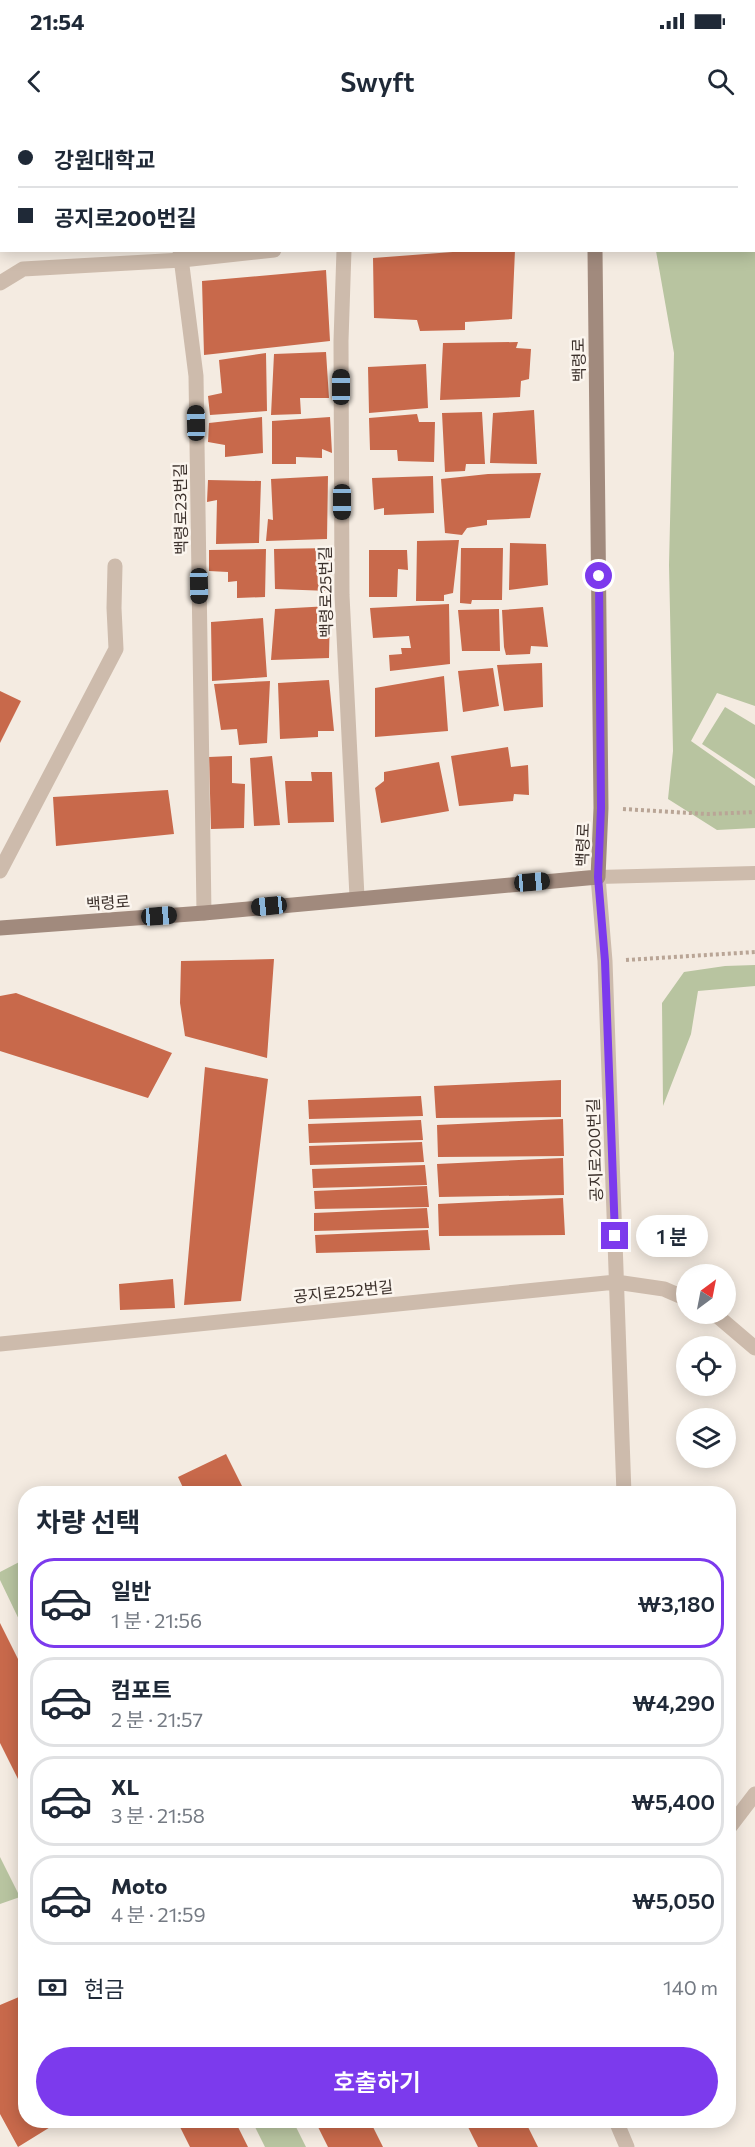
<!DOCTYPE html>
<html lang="ko">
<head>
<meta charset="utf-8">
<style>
	:root { --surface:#fff; --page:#f6f6f7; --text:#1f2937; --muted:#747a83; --line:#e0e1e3; --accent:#7c3aed }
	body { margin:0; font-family:Commissioner,"Noto Sans KR",sans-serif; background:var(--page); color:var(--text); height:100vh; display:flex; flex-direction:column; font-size:22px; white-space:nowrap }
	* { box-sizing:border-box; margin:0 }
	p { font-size:20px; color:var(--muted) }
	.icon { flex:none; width:33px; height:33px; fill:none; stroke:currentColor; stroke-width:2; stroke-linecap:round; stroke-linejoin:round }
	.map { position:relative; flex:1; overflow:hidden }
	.side { position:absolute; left:18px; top:1366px; width:718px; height:642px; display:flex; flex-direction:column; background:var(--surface); border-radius:24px; box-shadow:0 3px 15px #0003 }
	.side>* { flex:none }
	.banner { position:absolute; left:0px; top:0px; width:756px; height:132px; box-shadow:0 3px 15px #0003; display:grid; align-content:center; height:132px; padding:0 18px; background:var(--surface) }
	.needle { width:39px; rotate:32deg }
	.fabs { position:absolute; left:676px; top:1144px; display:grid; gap:12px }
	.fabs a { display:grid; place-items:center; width:60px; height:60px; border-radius:50%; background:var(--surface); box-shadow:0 3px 15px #0003; font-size:30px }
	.end { position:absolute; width:27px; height:27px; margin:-14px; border:8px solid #7c3aed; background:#fff; box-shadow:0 0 0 3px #fff }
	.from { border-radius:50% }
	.bubble { position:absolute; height:42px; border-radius:21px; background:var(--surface); box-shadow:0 3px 15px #0003; font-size:20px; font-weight:600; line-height:42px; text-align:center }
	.car { position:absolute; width:18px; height:36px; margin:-18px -9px; border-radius:8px; box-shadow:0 0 4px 2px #0007; background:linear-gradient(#222 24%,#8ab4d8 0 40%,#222 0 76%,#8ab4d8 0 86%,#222 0) }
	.banner b { display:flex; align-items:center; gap:21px; height:57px; font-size:22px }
	.banner b+b { border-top:2px solid var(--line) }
	.banner i { width:15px; height:15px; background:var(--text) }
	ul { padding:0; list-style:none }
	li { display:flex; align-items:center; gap:18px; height:90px; margin:0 12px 9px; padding:0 6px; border:3px solid var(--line); border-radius:24px }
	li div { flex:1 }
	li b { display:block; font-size:22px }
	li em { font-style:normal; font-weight:600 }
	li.active { border-color:var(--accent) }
	li>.icon { width:54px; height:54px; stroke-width:1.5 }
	h2 { padding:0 18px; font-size:27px; line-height:72px }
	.pay { display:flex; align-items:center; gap:15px; height:66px; padding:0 18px; font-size:22px }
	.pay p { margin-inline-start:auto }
	.action { display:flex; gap:12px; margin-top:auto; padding:12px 18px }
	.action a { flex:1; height:69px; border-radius:36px; background:var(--accent); color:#fff; font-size:24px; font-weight:600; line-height:69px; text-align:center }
	.status { display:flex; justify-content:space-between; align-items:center; height:42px; padding:0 30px; background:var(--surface); direction:ltr }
	.status svg { height:16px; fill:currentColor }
	header { display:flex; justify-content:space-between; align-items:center; height:78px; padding:0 18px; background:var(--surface); font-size:27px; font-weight:600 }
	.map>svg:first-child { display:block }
	.green { fill:#b8c4a0 }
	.building { fill:#c8694b }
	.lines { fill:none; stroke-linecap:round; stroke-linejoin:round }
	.path { stroke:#b9a596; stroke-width:4; stroke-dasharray:3 3; stroke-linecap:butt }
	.lane { stroke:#cdbbac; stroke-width:14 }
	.street { stroke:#cdbbac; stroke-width:15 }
	.secondary { stroke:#a18a7d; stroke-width:15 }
	.route { stroke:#7c3aed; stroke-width:8 }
	.labels { text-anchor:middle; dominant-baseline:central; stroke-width:5; stroke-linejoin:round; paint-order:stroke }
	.street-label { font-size:16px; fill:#3b302b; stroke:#fbf5ee }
</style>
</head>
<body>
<div class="status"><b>21:54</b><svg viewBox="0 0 49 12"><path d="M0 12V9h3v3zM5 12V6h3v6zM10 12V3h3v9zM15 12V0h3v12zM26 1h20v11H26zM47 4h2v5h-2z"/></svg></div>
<header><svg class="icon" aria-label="back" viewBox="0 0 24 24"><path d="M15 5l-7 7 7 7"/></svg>Swyft<svg class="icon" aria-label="search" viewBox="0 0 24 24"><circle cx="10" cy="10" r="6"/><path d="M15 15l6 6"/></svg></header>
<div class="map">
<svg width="755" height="2027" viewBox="0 0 755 2027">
	<rect width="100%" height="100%" fill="#f4ebe1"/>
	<!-- green -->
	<path class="green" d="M352 0H507L508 1 352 2Z
		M639 0H755V586L717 573 691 621 755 666V708L717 710 668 679 673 631 669 445 674 233 656 131 754 130V2Z
		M725 587 755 605V659L702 624Z
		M755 845V866L698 871 691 914 663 986 662 883 684 852 725 846Z
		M25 1439V1512L0 1460V1452Z
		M0 1737 20 1777 0 1784Z
		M252 2001H293L306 2027H265Z"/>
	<!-- building -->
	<path class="building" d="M479 130H515L512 199 465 202V210L420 211 417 200 374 198 373 138Z
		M326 150 330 221 204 235 202 161Z
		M518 222 516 228 531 229 529 259 521 261 520 277 440 280 443 223Z
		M326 232 329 278H300L301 294 271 295 274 234Z
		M266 233 267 291 210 295 208 276 222 273 219 240Z
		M426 244 428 288 369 293 368 247Z
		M534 290 537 344 490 343 493 293Z
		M482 292 485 344H466L465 351 445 352 442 293Z
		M417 294 419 302H435L434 342 398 341 397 330H370L369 298Z
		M262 297 263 333 225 337V325L208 322 209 303Z
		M330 297 332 333 322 329V338L296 337V344H272V301Z
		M541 353 530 398 487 400V405L467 408 462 415 445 413 441 359 488 354Z
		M328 356 327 419 266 421 268 399 273 400 271 359Z
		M433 356 434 393 384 395V388L374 390 372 358Z
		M208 360 261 361 259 423 216 424 217 380 207 382Z
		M459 420 453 473 444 475V481H416L417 421Z
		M510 423 546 424 548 465 509 470Z
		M331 428 330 471 275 469 274 429Z
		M461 428H503L502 480H472L471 484 460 483Z
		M266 429 265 477 237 478V461L228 462V452L209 451V430Z
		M369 430H407L408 450 398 449 397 477H369Z
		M449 484 450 544 390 551 389 535 402 534 401 528H411L409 516 373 518 370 488Z
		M330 486 329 538 271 540 275 489Z
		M543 487 548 527 531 526 530 534 506 535 504 527 502 490Z
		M499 489 500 531H462L458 490Z
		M263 498 267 557 212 561 211 502Z
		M542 543 543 587 504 591 497 545Z
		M493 548 499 586 463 592 458 551Z
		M444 556 448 611 375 617V568Z
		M329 560 334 611H318V617L280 619 278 563Z
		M270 561 267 623 239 625 237 609 221 610 214 564Z
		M0 571 21 581 0 623Z
		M508 627 511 647 528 645 529 675 514 674 513 681 459 686 451 636Z
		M232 636V663L245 664 244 708 211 709 209 637Z
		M272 636 280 705 254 706 250 638Z
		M439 642 449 691 381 703 375 668 384 661V652Z
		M311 652H332L334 702 288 703 285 661H312Z
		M168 670 174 714 56 726 53 677Z
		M274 839 267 938 185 916 180 883 181 841Z
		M16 873 172 933 148 978 0 931V876Z
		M205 947 268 959 241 1181 184 1185Z
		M561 960V997L436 998 434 966Z
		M421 976 423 996 309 999 308 980Z
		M563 999 564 1036 438 1037 437 1005Z
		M421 1000 423 1020 309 1023 308 1004Z
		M422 1022 424 1042 310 1045 309 1026Z
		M563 1038 564 1075 439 1077 437 1044Z
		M425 1045 427 1065 313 1068 312 1049Z
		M427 1066 429 1087 315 1089 314 1071Z
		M563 1078 565 1115 439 1116 438 1084Z
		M427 1088 429 1108 314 1111V1093Z
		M428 1110 430 1130 316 1133 315 1115Z
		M173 1159 175 1188 120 1190 119 1164Z
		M226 1334 246 1374H186L178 1357Z
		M0 1503 26 1555V1675L0 1623Z
		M26 1874V2001H60L18 2027 0 1994V1885Z
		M177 2001H235L248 2027H190Z
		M315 2001H370L383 2027H328Z
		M465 2001H525L538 2027H478Z"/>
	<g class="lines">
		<!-- path -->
		<path class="path" d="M428 0V2
			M623 689 707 694 755 692
			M626 840 755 832"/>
		<!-- lane -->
		<path class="lane" d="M598 757 755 753"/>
		<!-- street -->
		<path class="street" d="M172 0V2
			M349 0V2
			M180 130 196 256 204 793
			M344 130 341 221 342 475 357 777
			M0 163 23 149 182 140 274 130
			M0 751 116 529 114 488 115 446
			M598 757 605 841 624 1374
			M715 1194 755 1228
			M0 1224 616 1162 664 1169 687 1179
			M729 1708 755 1674
			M616 2001 627 2027"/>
		<!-- secondary -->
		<path class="secondary" d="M590 0V2
			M0 808 204 793 598 757 601 688 595 130"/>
	</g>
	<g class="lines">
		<!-- route -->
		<path class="route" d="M599 456 601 688 598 757 605 841 615 1116"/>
	</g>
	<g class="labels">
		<!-- street labels -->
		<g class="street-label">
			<text transform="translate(578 240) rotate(-91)">백령로</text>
			<text transform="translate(180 389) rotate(-91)">백령로23번길</text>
			<text transform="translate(325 472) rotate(-91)">백령로25번길</text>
			<text transform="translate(582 725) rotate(-88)">백령로</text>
			<text transform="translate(108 782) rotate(-4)">백령로</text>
			<text transform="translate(594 1030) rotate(-92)">공지로200번길</text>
			<text transform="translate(343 1171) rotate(-6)">공지로252번길</text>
		</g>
	</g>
</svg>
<div class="fabs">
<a><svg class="needle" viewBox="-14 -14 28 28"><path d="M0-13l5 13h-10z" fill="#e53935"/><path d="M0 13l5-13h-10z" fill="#747a83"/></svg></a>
<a><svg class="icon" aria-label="locate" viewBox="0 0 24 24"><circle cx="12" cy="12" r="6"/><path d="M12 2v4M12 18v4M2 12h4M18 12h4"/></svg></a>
<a><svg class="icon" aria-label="layers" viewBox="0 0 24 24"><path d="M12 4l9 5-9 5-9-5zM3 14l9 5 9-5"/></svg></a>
</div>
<i class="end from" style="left:599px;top:456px"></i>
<i class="end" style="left:615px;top:1116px"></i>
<div class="bubble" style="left:636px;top:1095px;width:72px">1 분</div>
<i class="car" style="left:341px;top:267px;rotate:0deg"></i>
<i class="car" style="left:196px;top:303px;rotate:359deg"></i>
<i class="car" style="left:342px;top:382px;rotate:180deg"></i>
<i class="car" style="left:199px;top:466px;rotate:179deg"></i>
<i class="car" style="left:532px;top:762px;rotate:85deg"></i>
<i class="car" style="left:269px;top:786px;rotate:264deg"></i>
<i class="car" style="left:159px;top:796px;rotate:86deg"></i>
<div class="banner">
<b><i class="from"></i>강원대학교</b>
<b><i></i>공지로200번길</b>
</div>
<section class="side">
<h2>차량 선택</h2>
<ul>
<li class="active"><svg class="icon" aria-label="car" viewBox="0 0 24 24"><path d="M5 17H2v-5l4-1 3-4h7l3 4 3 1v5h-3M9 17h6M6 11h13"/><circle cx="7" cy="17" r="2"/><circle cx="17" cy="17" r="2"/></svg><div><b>일반</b><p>1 분 · 21:56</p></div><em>₩3,180</em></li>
<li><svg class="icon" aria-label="car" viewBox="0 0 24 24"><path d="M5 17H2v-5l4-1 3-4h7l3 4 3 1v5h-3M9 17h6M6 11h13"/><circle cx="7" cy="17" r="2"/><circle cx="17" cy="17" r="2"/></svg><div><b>컴포트</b><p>2 분 · 21:57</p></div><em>₩4,290</em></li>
<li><svg class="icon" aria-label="car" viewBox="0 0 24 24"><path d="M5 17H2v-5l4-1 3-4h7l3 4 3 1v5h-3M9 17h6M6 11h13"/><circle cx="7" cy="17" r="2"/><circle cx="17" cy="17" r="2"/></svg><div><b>XL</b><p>3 분 · 21:58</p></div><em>₩5,400</em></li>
<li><svg class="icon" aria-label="car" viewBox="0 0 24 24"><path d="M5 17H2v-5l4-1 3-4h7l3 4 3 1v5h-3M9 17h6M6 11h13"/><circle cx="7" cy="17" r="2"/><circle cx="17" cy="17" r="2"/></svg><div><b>Moto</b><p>4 분 · 21:59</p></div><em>₩5,050</em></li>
</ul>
<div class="pay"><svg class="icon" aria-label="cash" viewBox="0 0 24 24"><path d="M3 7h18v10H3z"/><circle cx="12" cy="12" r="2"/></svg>현금<p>140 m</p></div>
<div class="action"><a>호출하기</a></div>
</section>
</div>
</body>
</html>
